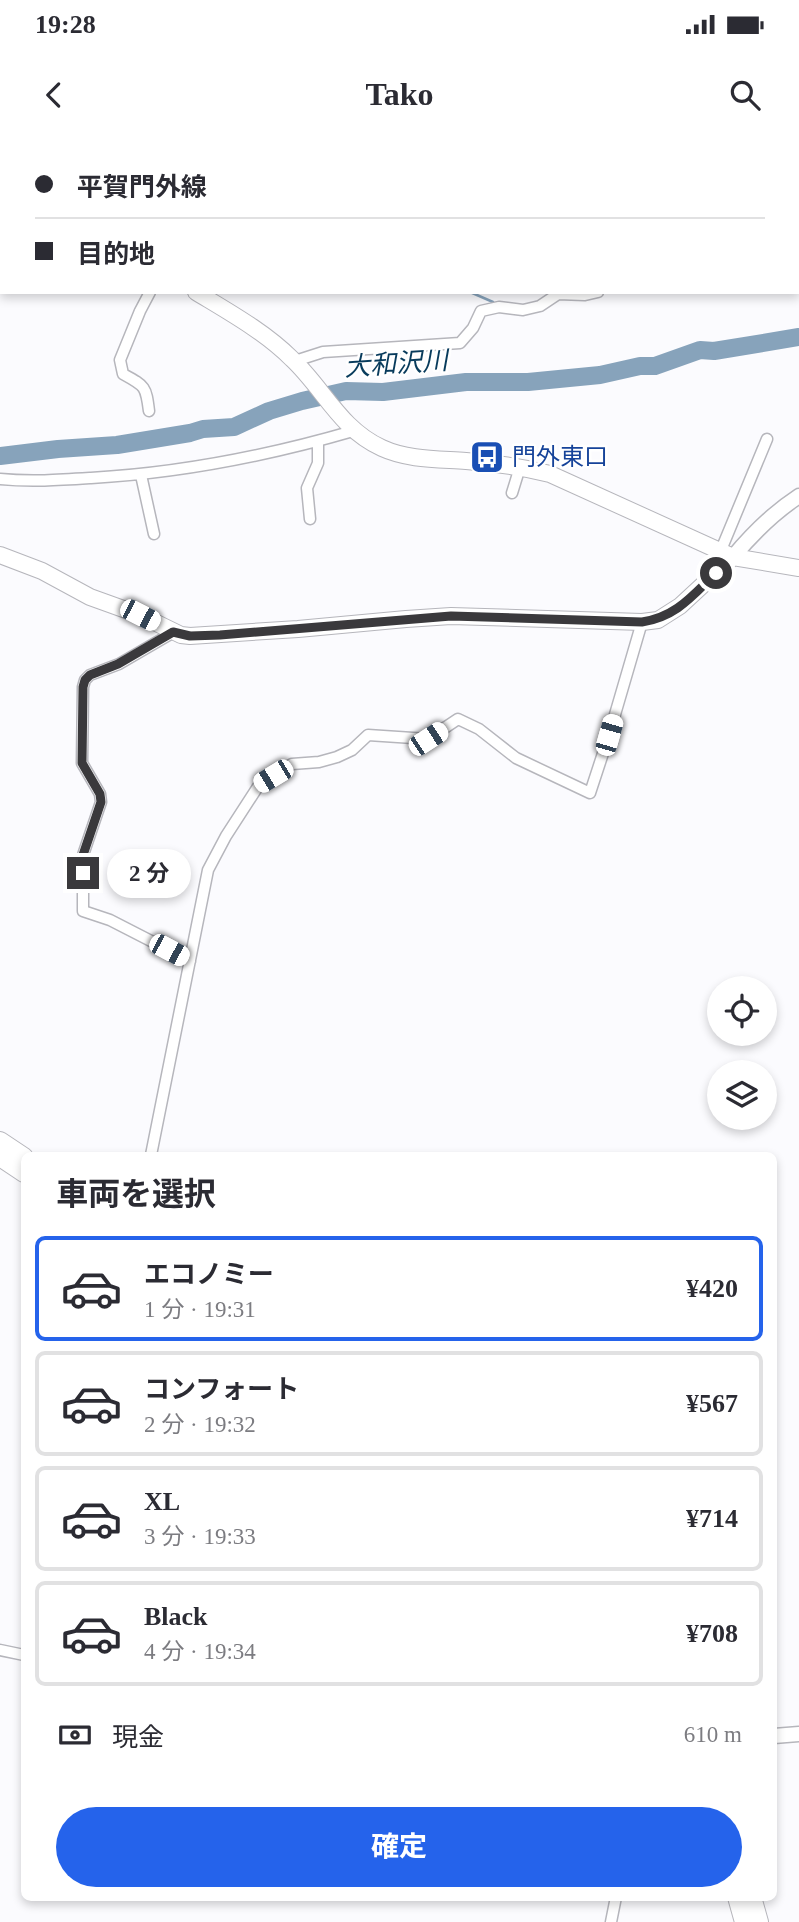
<!DOCTYPE html>
<html lang="ja">
<head>
<meta charset="utf-8">
<style>
	:root { --surface:#fff; --page:#f7f7f7; --text:#2b2b33; --muted:#7c7c81; --line:#e1e1e2; --accent:#2563eb }
	body { margin:0; font-family:"Times New Roman","Noto Sans JP",serif; background:var(--page); color:var(--text); height:100vh; display:flex; flex-direction:column; font-size:26px; white-space:nowrap }
	* { box-sizing:border-box; margin:0 }
	p { font-size:23px; color:var(--muted) }
	.icon { flex:none; width:38px; height:38px; fill:none; stroke:currentColor; stroke-width:2; stroke-linecap:round; stroke-linejoin:round }
	.map { position:relative; flex:1; overflow:hidden }
	.side { position:absolute; left:21px; top:1012px; width:756px; height:749px; display:flex; flex-direction:column; background:var(--surface); border-radius:10px; box-shadow:0 4px 10px #0003 }
	.side>* { flex:none }
	.banner { position:absolute; left:0px; top:0px; width:800px; height:154px; box-shadow:0 4px 10px #0003; display:grid; align-content:center; height:154px; padding:0 35px; background:var(--surface) }
	.buttons { position:absolute; left:707px; top:836px; display:grid; gap:14px }
	.buttons a { display:grid; place-items:center; width:70px; height:70px; border-radius:50%; background:var(--surface); box-shadow:0 4px 10px #0003; font-size:35px }
	.end { position:absolute; width:32px; height:32px; margin:-16px; border:9px solid #3a393c; background:#fff; box-shadow:0 0 0 4px #fff }
	.from { border-radius:50% }
	.bubble { position:absolute; height:49px; border-radius:24px; background:var(--surface); box-shadow:0 4px 10px #0003; font-size:23px; font-weight:700; line-height:49px; text-align:center }
	.car { position:absolute; width:21px; height:42px; margin:-21px -10px; border-radius:9px; box-shadow:0 0 5px 2px #0007; background:linear-gradient(#fff 24%,#345 0 40%,#fff 0 76%,#345 0 86%,#fff 0) }
	.banner b { display:flex; align-items:center; gap:24px; height:66px; font-size:26px }
	.banner b+b { border-top:2px solid var(--line) }
	.banner i { width:18px; height:18px; background:var(--text) }
	ul { padding:0; list-style:none }
	li { display:flex; align-items:center; gap:21px; height:105px; margin:0 14px 10px; padding:0 21px; border:4px solid var(--line); border-radius:10px }
	li div { flex:1 }
	li b { display:block; font-size:26px }
	li em { font-style:normal; font-weight:700 }
	li.current { border-color:var(--accent) }
	li>.icon { width:63px; height:63px; stroke-width:1.5 }
	h2 { padding:0 35px; font-size:32px; line-height:84px }
	.pay { display:flex; align-items:center; gap:18px; height:77px; padding:0 35px; font-size:26px }
	.pay p { margin-inline-start:auto }
	.primary-button { display:flex; gap:14px; margin-top:auto; padding:14px 35px }
	.primary-button a { flex:1; height:80px; border-radius:42px; background:var(--accent); color:#fff; font-size:28px; font-weight:700; line-height:80px; text-align:center }
	.status { display:flex; justify-content:space-between; align-items:center; height:49px; padding:0 35px; background:var(--surface); direction:ltr }
	.status svg { height:19px; fill:currentColor }
	header { display:flex; justify-content:space-between; align-items:center; height:91px; padding:0 35px; background:var(--surface); font-size:32px; font-weight:700 }
	.map>svg:first-child { display:block }
	.lines { fill:none; stroke-linecap:round; stroke-linejoin:round }
	.stream { stroke:#87a3bb; stroke-width:2.5 }
	.river { stroke:#87a3bb; stroke-width:18 }
	.minor-casing { stroke:#b6b6bc; stroke-width:13 }
	.tertiary-casing { stroke:#b6b6bc; stroke-width:17 }
	.secondary-casing { stroke:#b6b6bc; stroke-width:18 }
	.trunk-casing { stroke:#b6b6bc; stroke-width:20 }
	.minor { stroke:#fff; stroke-width:10 }
	.tertiary { stroke:#fff; stroke-width:14 }
	.secondary { stroke:#fff; stroke-width:16 }
	.trunk { stroke:#fff; stroke-width:18 }
	.route { stroke:#3a393c; stroke-width:9 }
	.labels { text-anchor:middle; dominant-baseline:central; stroke-width:5; stroke-linejoin:round; paint-order:stroke }
	.transit-label { font-size:24px; fill:#164399; stroke:#fff; text-anchor:start }
	.water-label { font-size:26px; font-style:italic; fill:#083b5c; stroke:#fff }
</style>
</head>
<body>
<div class="status"><b>19:28</b><svg viewBox="0 0 49 12"><path d="M0 12V9h3v3zM5 12V6h3v6zM10 12V3h3v9zM15 12V0h3v12zM26 1h20v11H26zM47 4h2v5h-2z"/></svg></div>
<header><svg class="icon" aria-label="back" viewBox="0 0 24 24"><path d="M15 5l-7 7 7 7"/></svg>Tako<svg class="icon" aria-label="search" viewBox="0 0 24 24"><circle cx="10" cy="10" r="6"/><path d="M15 15l6 6"/></svg></header>
<div class="map">
<svg width="799" height="1782" viewBox="0 0 799 1782">
	<rect width="100%" height="100%" fill="#fbfbfe"/>
	<g class="lines">
		<!-- stream -->
		<path class="stream" d="M302 0 303 2
			M470 152 493 162"/>
		<!-- river -->
		<path class="river" d="M0 316 58 309 117 305 190 293 203 289 234 287 269 271 302 261 346 251 383 252 466 242H528L600 235 640 226H655L700 210 714 211 799 197"/>
		<!-- minor casing -->
		<g class="minor-casing">
			<path id="minor" d="M32 2 34 0
				M798 94 799 92
				M295 221 323 212 460 203 473 188 481 171 499 167 523 170 540 166 558 154 585 155 598 152
				M149 271C146 246 145 246 123 234L120 220 140 171 150 152
				M141 335 154 394
				M0 339C30 342 60 340 91 338 180 333 267 316 353 291
				M512 353 520 327
				M310 379 307 348 318 323V301
				M721 410 767 299
				M174 492 119 524 90 535 85 540 83 547 82 623 100 654 101 662 83 715V771L110 780 190 821
				M151 1015 208 730 226 696 259 645 292 624 319 622 337 617 352 610 368 595 428 599 458 579 479 589 516 618 590 653 609 595 642 482
				M0 1510 24 1515
				M611 1782 616 1757"/>
		</g>
		<!-- tertiary casing -->
		<g class="tertiary-casing">
			<path id="tertiary" d="M733 417C753 393 773 373 799 356
				M774 1596 799 1594"/>
		</g>
		<!-- secondary casing -->
		<g class="secondary-casing">
			<path id="secondary" d="M0 29 2 30
				M196 152C229 172 265 192 292 219 324 249 340 289 382 308 408 320 438 319 466 321 494 323 522 327 550 334L733 417 799 428
				M0 415 42 431 90 457 140 475 181 495 190 496 298 489 406 479 451 476 642 482 658 480 680 466 733 417"/>
		</g>
		<!-- trunk casing -->
		<g class="trunk-casing">
			<path id="trunk" d="M0 1001 24 1017
				M0 1017 24 1033
				M737 1757 744 1782
				M752 1757 759 1782"/>
		</g>
		<!-- minor -->
		<use href="#minor" class="minor"/>
		<!-- tertiary -->
		<use href="#tertiary" class="tertiary"/>
		<!-- secondary -->
		<use href="#secondary" class="secondary"/>
		<!-- trunk -->
		<use href="#trunk" class="trunk"/>
	</g>
	<g class="lines">
		<!-- route -->
		<path class="route" d="M83 733V715L101 662 100 654 82 623 83 547 85 540 90 535 118 524 173 492 190 496 220 495 451 476 642 482C676 477 692 456 716 433"/>
	</g>
	<!-- icons -->
	<defs>
		<g id="bus-square" transform="scale(1.75)"><rect x="-9" y="-9" width="18" height="18" rx="4" fill="#1a4fb4" stroke="#fff"/><path d="M-5-6H5V4H4V6H2V4H-2V6H-4V4H-5ZM-3.5-4V0h7V-4ZM-3.5 1.2v1.5H-2V1.2ZM2 1.2v1.5H3.5V1.2Z" fill="#fff"/></g>
	</defs>
	<g fill-rule="evenodd">
		<use href="#bus-square" x="487" y="317"/>
	</g>
	<g class="labels">
		<!-- transit labels -->
		<g class="transit-label">
			<text x="512" y="317">門外東口</text>
		</g>
		<!-- water labels -->
		<g class="water-label">
			<text transform="translate(396 224) rotate(-4)">大和沢川</text>
		</g>
	</g>
</svg>
<div class="buttons">
<a><svg class="icon" aria-label="locate" viewBox="0 0 24 24"><circle cx="12" cy="12" r="6"/><path d="M12 2v4M12 18v4M2 12h4M18 12h4"/></svg></a>
<a><svg class="icon" aria-label="layers" viewBox="0 0 24 24"><path d="M12 4l9 5-9 5-9-5zM3 14l9 5 9-5"/></svg></a>
</div>
<i class="end from" style="left:716px;top:433px"></i>
<i class="end" style="left:83px;top:733px"></i>
<div class="bubble" style="left:107px;top:709px;width:84px">2 分</div>
<i class="car" style="left:140px;top:475px;rotate:117deg"></i>
<i class="car" style="left:609px;top:595px;rotate:16deg"></i>
<i class="car" style="left:428px;top:599px;rotate:57deg"></i>
<i class="car" style="left:273px;top:636px;rotate:239deg"></i>
<i class="car" style="left:169px;top:810px;rotate:118deg"></i>
<div class="banner">
<b><i class="from"></i>平賀門外線</b>
<b><i></i>目的地</b>
</div>
<section class="side">
<h2>車両を選択</h2>
<ul>
<li class="current"><svg class="icon" aria-label="car" viewBox="0 0 24 24"><path d="M5 17H2v-5l4-1 3-4h7l3 4 3 1v5h-3M9 17h6M6 11h13"/><circle cx="7" cy="17" r="2"/><circle cx="17" cy="17" r="2"/></svg><div><b>エコノミー</b><p>1 分 · 19:31</p></div><em>¥420</em></li>
<li><svg class="icon" aria-label="car" viewBox="0 0 24 24"><path d="M5 17H2v-5l4-1 3-4h7l3 4 3 1v5h-3M9 17h6M6 11h13"/><circle cx="7" cy="17" r="2"/><circle cx="17" cy="17" r="2"/></svg><div><b>コンフォート</b><p>2 分 · 19:32</p></div><em>¥567</em></li>
<li><svg class="icon" aria-label="car" viewBox="0 0 24 24"><path d="M5 17H2v-5l4-1 3-4h7l3 4 3 1v5h-3M9 17h6M6 11h13"/><circle cx="7" cy="17" r="2"/><circle cx="17" cy="17" r="2"/></svg><div><b>XL</b><p>3 分 · 19:33</p></div><em>¥714</em></li>
<li><svg class="icon" aria-label="car" viewBox="0 0 24 24"><path d="M5 17H2v-5l4-1 3-4h7l3 4 3 1v5h-3M9 17h6M6 11h13"/><circle cx="7" cy="17" r="2"/><circle cx="17" cy="17" r="2"/></svg><div><b>Black</b><p>4 分 · 19:34</p></div><em>¥708</em></li>
</ul>
<div class="pay"><svg class="icon" aria-label="cash" viewBox="0 0 24 24"><path d="M3 7h18v10H3z"/><circle cx="12" cy="12" r="2"/></svg>現金<p>610 m</p></div>
<div class="primary-button"><a>確定</a></div>
</section>
</div>
</body>
</html>
